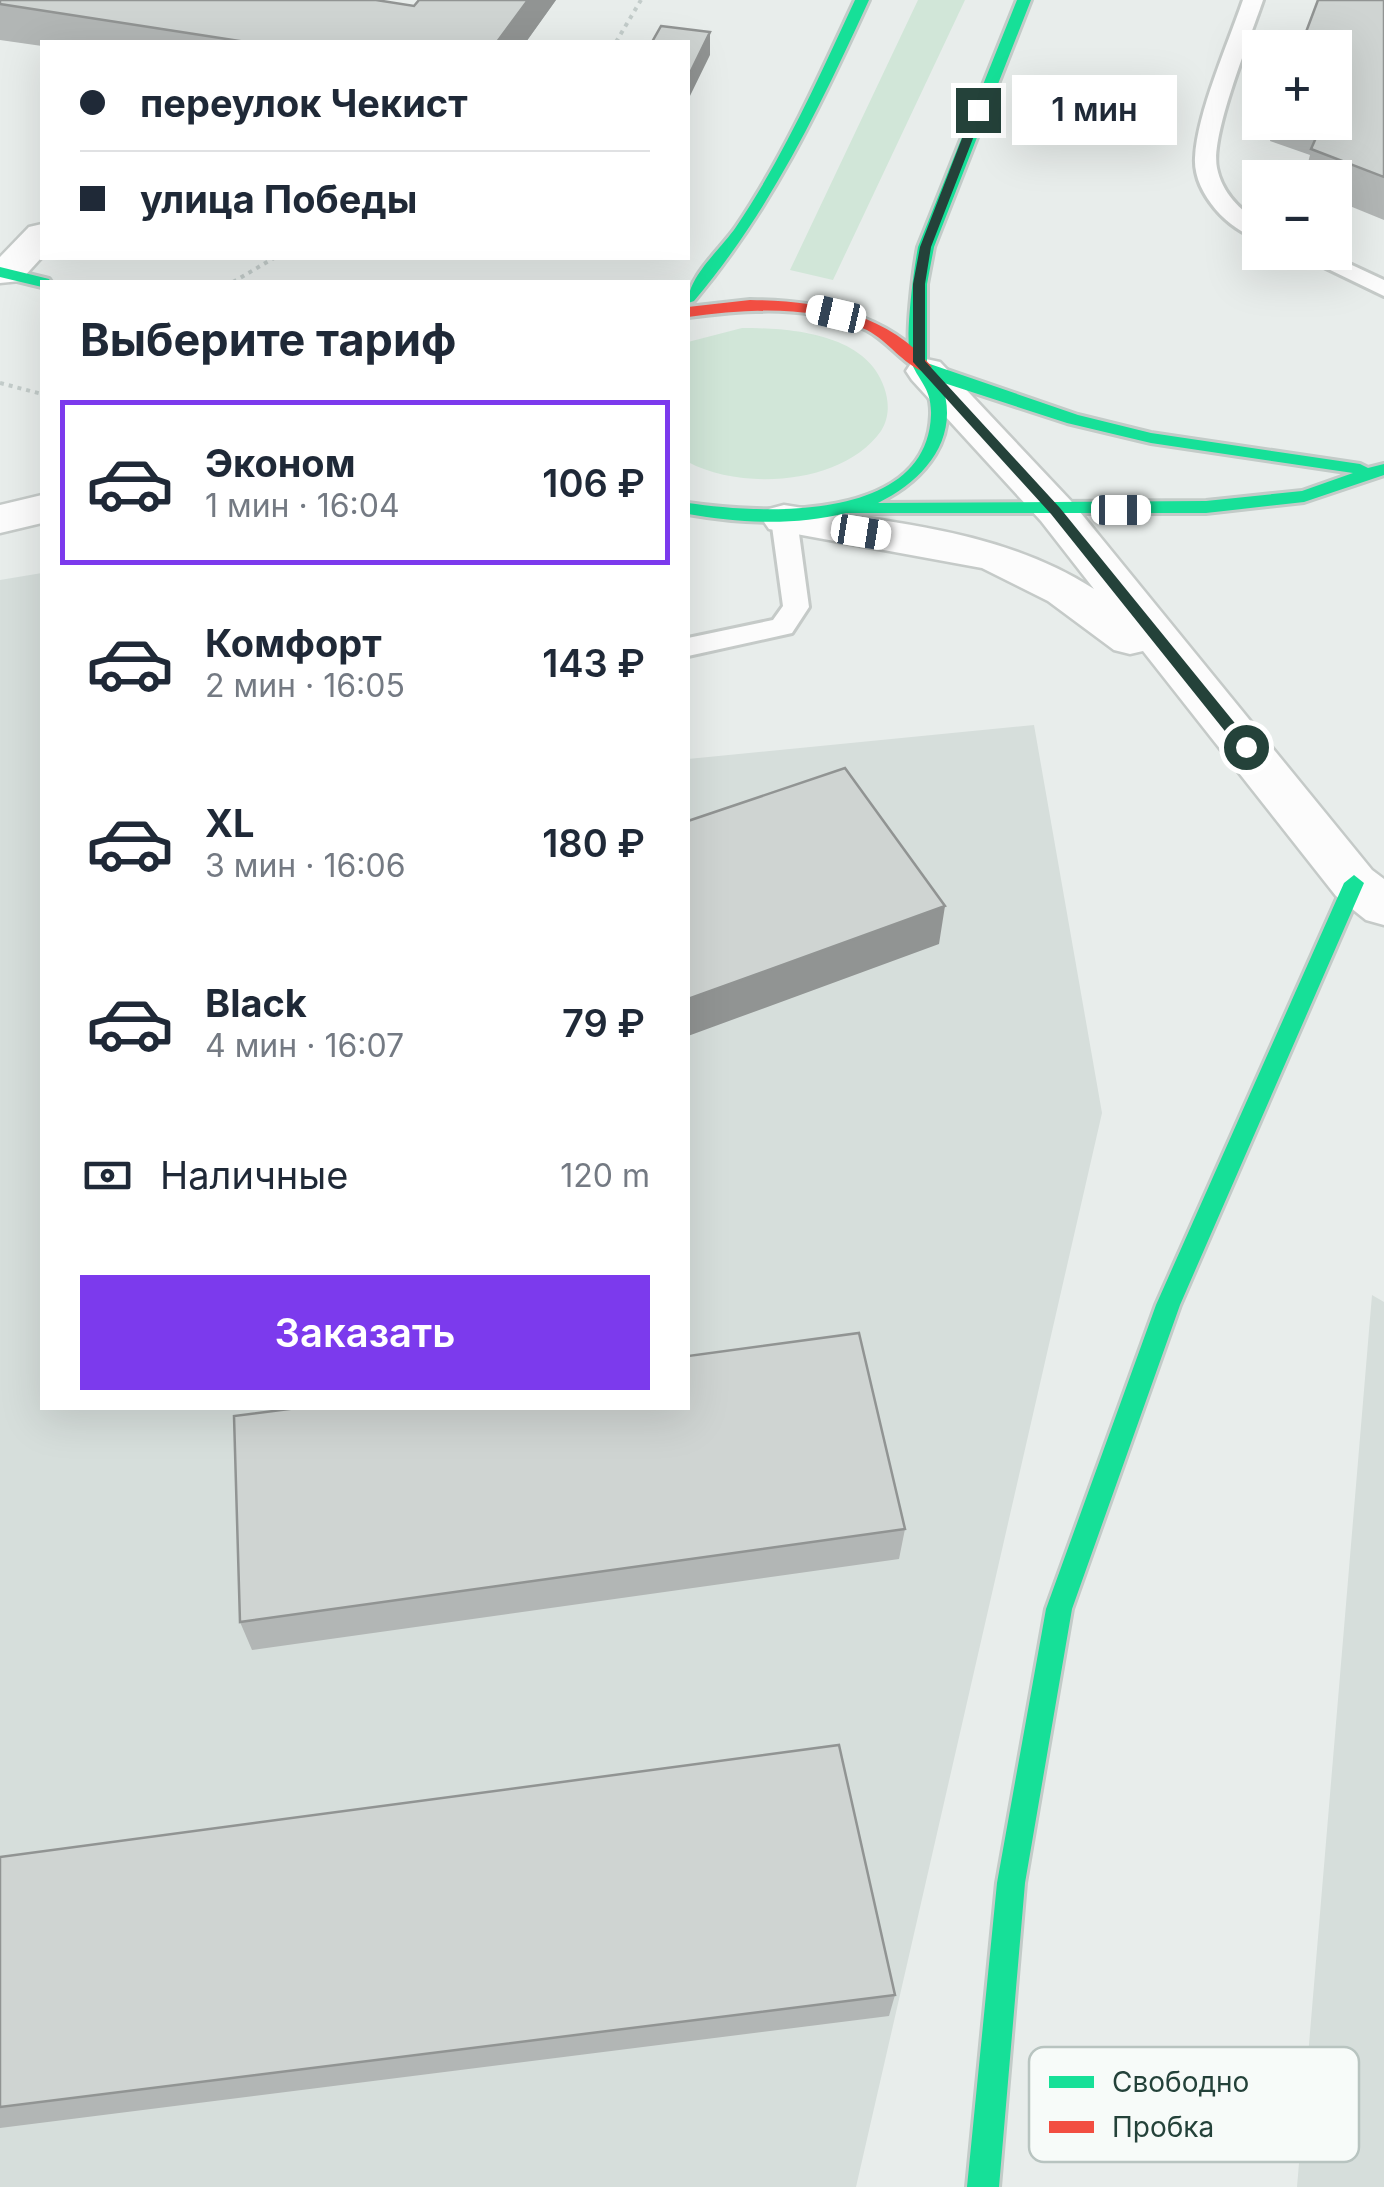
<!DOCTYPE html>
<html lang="ru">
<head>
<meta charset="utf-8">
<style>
	:root { --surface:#fff; --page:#f2f2f3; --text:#1f2937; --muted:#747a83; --line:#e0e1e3; --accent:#7c3aed }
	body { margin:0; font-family:Inter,sans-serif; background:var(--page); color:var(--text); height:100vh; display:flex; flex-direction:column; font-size:38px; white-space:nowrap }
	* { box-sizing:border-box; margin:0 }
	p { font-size:32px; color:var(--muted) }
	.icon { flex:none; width:55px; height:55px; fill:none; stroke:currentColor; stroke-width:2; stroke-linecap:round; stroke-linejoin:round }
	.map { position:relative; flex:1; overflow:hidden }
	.drawer { position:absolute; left:40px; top:280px; width:650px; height:1130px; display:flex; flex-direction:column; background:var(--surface); border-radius:0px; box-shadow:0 10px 40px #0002 }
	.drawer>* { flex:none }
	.top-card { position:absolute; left:40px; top:40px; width:650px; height:220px; border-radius:0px; box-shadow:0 10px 40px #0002; display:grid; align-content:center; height:220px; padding:0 40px; background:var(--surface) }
	.fabs { position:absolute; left:1242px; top:30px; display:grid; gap:20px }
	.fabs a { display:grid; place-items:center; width:110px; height:110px; border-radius:0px; background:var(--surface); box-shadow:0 10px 40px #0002; font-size:50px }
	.end { position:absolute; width:45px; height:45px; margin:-22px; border:12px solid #24423a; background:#fff; box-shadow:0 0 0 5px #fff }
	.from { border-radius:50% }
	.bubble { position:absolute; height:70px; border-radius:0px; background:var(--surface); box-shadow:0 10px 40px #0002; font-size:32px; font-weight:600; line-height:70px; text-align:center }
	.car { position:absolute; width:30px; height:60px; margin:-30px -15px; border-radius:12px; box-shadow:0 0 8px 2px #0007; background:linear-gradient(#fff 24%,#345 0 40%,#fff 0 76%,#345 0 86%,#fff 0) }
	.top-card b { display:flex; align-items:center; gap:35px; height:95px; font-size:38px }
	.top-card b+b { border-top:2px solid var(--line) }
	.top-card i { width:25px; height:25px; background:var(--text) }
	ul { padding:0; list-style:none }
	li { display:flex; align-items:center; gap:30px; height:165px; margin:0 20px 15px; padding:0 20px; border:5px solid transparent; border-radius:0px }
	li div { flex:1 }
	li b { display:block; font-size:38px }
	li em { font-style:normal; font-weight:600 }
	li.current { border-color:var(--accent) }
	li>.icon { width:90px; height:90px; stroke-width:1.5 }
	h2 { padding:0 40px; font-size:45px; line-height:120px }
	.pay { display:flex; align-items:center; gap:25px; height:110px; padding:0 40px; font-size:38px }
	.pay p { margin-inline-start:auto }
	.action { display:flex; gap:20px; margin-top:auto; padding:20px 40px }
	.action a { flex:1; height:115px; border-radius:0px; background:var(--accent); color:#fff; font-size:40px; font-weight:600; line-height:115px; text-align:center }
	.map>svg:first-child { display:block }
	.built { fill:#d6dedb }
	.green { fill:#d1e6d8 }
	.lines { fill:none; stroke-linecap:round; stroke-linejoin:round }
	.lane-casing { stroke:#c5cac8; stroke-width:6 }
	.street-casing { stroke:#c5cac8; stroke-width:5 }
	.fast-casing { stroke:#c3cbc8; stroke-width:6 }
	.jam-casing { stroke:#c3cbc8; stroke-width:6 }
	.path { stroke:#c3ccca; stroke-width:4; stroke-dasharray:4 5; stroke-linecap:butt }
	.lane { fill:#fcfcfc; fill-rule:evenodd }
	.street { fill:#fcfcfc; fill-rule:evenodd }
	.fast { fill:#16e098; fill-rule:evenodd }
	.jam { fill:#f24e42; fill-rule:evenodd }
	.wall { fill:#b2b6b5 }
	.shaded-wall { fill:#919493 }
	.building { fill:#cfd4d2; stroke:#919493; stroke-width:2.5 }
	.route { fill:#24423a }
	.key { fill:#f7fbf9; stroke:#b8c4c0; stroke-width:2.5 }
	.key-label { font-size:28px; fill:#24423a }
</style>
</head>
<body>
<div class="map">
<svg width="1384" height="2187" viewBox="0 0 1384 2187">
	<rect width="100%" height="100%" fill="#e8edeb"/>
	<!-- built -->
	<path class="built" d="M42 573V1408H688V759L1034 725 1102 1113 856 2187H0V580Z
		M1372 1295 1384 1302V2187H1297Z"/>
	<!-- green -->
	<path class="green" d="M918 0H965L833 280 790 270Z
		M742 328C789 328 866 333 884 387 889 401 890 417 881 431 843 485 742 491 688 462V342Z"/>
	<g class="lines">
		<!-- lane casing -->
		<g class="lane-casing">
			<path id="lane" d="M1243 0H1263C1251 36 1210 135 1217 168 1222 193 1240 210 1260 223V239C1228 231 1193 192 1195 158 1197 113 1228 44 1243 0Z
				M1293 252H1324L1384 280V296Z
				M784 511 797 519 809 607 792 633 688 656V638L773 620 783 606 771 519Z"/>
		</g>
		<!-- street casing -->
		<g class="street-casing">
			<path id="street" d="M42 224V257L20 281 0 283V257L29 227Z
				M926 359 940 362 1071 501 1372 870 1384 879V925L1366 920 1336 896 1143 651 1130 654 1114 650 1048 601 982 568 769 529 762 519 769 509 784 505C890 523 1001 529 1094 589L1041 521 912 380 906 371 912 362Z
				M42 495V523L0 533V505Z"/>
		</g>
		<!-- fast casing -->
		<g class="fast-casing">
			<path id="fast" d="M855 0H869C820 107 770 211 694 301L688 303C688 276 721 249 736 227 784 156 819 77 855 0Z
				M1017 0H1031L934 247 927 284V363L1078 415 1151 433 1360 464 1368 468 1384 464V475L1304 502 1206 513H846C794 526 739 523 688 514V503C762 514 927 523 931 415 932 387 917 380 911 361 904 342 914 268 918 247ZM941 382 1067 423 1151 443 1353 473 1302 491 1206 501 878 503C925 480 962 437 941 382Z
				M0 267 49 279 51 282H42V287L0 277Z
				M1354 875 1364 883 1180 1305 1072 1609 1025 1883 999 2187H967L997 1883 1046 1609 1156 1305 1344 883Z"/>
		</g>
		<!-- jam casing -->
		<g class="jam-casing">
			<path id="jam" d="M750 300C818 301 887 312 932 367L924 372C903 364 888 341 867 330 810 304 748 309 688 317V307Z"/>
		</g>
		<!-- path -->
		<path class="path" d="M616 42 641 0
			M233 282 274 258
			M0 383 42 394"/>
		<!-- lane -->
		<use href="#lane" class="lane"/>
		<!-- street -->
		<use href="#street" class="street"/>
		<!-- fast -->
		<use href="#fast" class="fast"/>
		<!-- jam -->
		<use href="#jam" class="jam"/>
	</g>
	<!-- wall -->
	<path class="wall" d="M0 0 414 6 556 0 526 42H42V46L0 40Z
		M1384 0V220L1335 200V178H1304L1310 155 1270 141 1274 122H1335Z
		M905 1529 899 1559 252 1650 240 1622Z
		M0 1857 895 1995 889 2016 0 2128Z"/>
	<!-- shaded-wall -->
	<path class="shaded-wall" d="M528 0H556L526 42H497Z
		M710 32V55L688 100V77Z
		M945 906 939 944 688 1036V999Z"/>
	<!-- building -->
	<path class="building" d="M0 0H376L414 6 419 0H528L497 42H246L0 4Z
		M1318 0H1384V177L1311 149 1323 122H1335V48H1300Z
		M661 26 710 32 688 77V42H652Z
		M845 768 945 906 688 999V821Z
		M859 1333 905 1529 240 1622 234 1416 297 1408H688V1356Z
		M839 1745 895 1995 0 2107V1857Z"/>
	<!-- route -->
	<path class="route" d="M978 107 984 110 931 247 925 284V361L1060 508 1251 743V750H1240L1051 514 913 362V284L920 247 973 110Z"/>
	<!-- legend -->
	<rect x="1029" y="2047" width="330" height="115" rx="15" class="key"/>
	<rect x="1049" y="2076" width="45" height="12" fill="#16e098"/>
	<rect x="1049" y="2121" width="45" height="12" fill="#f24e42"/>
	<g class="key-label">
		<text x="1112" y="2092">Свободно</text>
		<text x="1112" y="2137">Пробка</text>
	</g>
</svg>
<div class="fabs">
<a>+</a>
<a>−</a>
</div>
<i class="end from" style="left:1246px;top:747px"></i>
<i class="end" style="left:978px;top:110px"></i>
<div class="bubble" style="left:1012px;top:75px;width:165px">1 мин</div>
<i class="car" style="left:836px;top:314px;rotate:283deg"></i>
<i class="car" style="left:1121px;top:510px;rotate:90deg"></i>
<i class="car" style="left:861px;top:532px;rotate:99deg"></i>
<div class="top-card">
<b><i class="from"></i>переулок Чекист</b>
<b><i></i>улица Победы</b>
</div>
<section class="drawer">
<h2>Выберите тариф</h2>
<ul>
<li class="current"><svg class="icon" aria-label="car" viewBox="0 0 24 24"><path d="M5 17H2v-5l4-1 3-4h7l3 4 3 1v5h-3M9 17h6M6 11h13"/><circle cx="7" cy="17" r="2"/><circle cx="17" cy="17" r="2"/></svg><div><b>Эконом</b><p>1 мин · 16:04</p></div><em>106 ₽</em></li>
<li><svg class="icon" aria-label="car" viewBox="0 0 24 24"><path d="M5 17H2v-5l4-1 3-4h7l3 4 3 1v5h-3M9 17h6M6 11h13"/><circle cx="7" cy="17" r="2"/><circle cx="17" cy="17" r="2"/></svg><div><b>Комфорт</b><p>2 мин · 16:05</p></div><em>143 ₽</em></li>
<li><svg class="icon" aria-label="car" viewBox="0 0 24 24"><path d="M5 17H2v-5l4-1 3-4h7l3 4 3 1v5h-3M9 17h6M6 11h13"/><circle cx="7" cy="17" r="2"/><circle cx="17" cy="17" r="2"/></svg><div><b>XL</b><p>3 мин · 16:06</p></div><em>180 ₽</em></li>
<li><svg class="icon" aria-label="car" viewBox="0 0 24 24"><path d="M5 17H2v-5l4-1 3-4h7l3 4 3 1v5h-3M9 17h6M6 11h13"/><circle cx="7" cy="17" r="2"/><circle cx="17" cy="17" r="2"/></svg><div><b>Black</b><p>4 мин · 16:07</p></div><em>79 ₽</em></li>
</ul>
<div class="pay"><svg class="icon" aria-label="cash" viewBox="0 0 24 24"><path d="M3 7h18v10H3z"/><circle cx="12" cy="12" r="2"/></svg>Наличные<p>120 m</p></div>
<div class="action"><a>Заказать</a></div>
</section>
</div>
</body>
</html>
